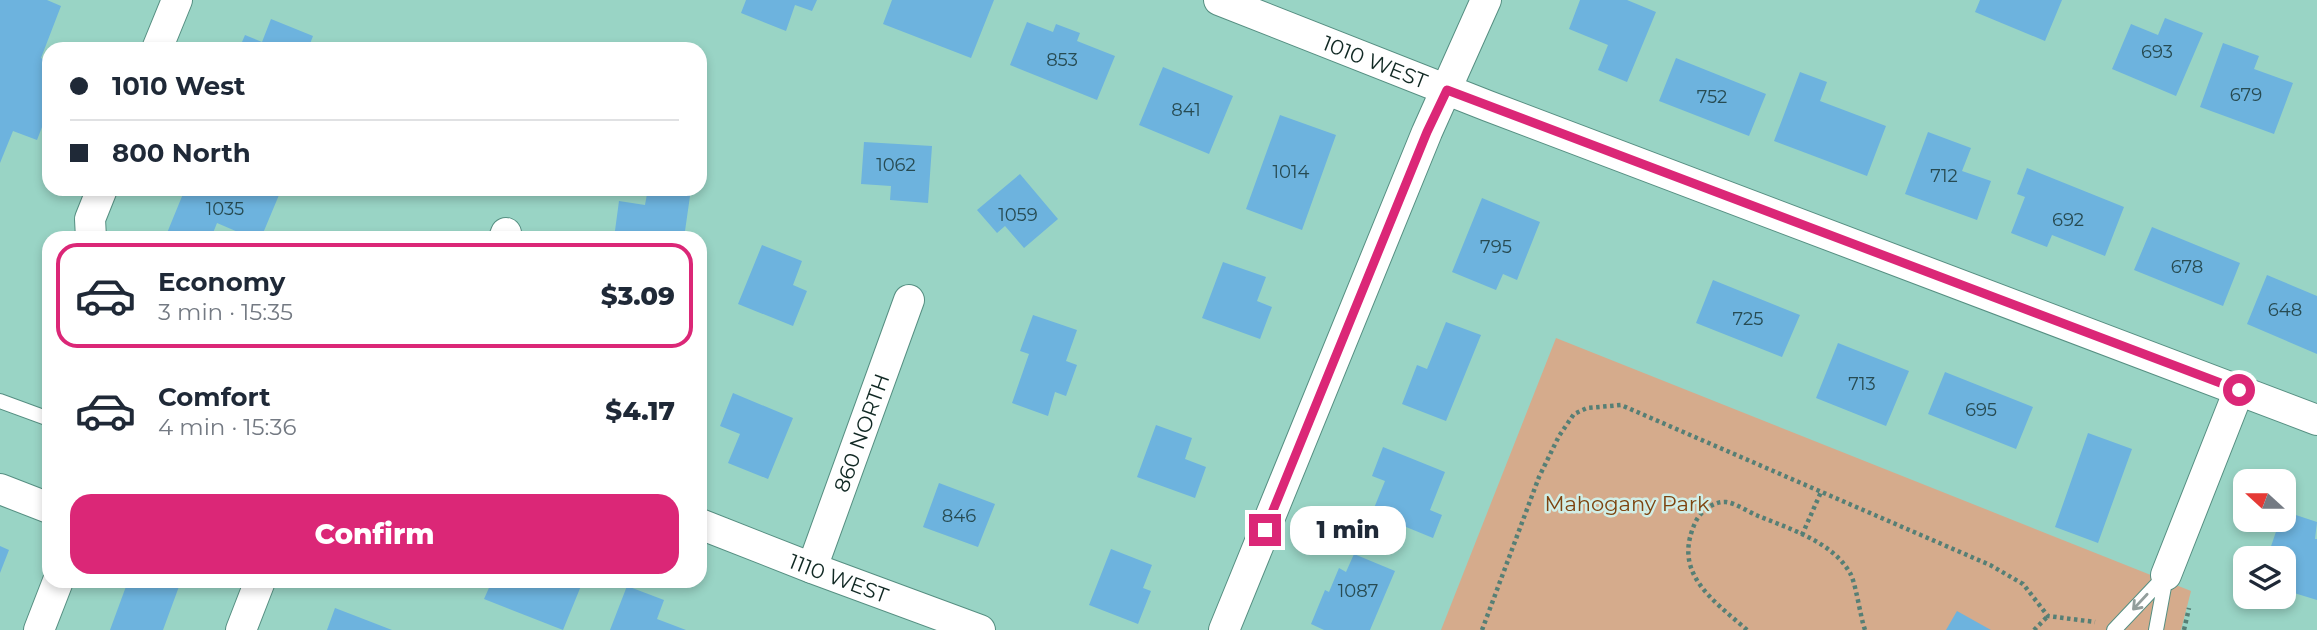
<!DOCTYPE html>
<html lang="en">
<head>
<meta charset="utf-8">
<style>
	:root { --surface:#fff; --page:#f2f2f3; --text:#1f2937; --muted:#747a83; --line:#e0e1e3; --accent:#db2777 }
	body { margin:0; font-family:Montserrat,sans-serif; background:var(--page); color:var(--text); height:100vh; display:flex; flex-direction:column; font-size:26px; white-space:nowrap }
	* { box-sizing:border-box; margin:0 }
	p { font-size:23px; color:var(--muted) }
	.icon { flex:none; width:38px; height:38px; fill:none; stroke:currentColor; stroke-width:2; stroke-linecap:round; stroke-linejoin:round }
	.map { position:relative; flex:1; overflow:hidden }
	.details { position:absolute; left:42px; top:231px; width:665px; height:357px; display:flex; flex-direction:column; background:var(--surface); border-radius:21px; box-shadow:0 4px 10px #0003 }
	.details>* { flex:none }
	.top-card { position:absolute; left:42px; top:42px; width:665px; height:154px; border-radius:21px; box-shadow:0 4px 10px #0003; display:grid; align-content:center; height:154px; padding:0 28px; background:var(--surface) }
	.needle { width:46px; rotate:291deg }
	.controls { position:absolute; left:2233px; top:469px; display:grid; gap:14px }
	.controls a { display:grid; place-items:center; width:63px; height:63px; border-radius:14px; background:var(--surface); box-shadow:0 4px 10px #0003; font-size:35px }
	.end { position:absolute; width:32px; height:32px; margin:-16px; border:9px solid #db2777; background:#fff; box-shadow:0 0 0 4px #fff }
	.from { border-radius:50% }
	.bubble { position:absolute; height:49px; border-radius:21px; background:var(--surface); box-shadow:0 4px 10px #0003; font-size:23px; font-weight:800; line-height:49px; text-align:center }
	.top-card b { display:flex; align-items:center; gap:24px; height:66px; font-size:26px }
	.top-card b+b { border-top:2px solid var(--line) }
	.top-card i { width:18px; height:18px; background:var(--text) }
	ul { padding:12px 0 0; list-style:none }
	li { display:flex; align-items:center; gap:21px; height:105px; margin:0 14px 10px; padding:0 14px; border:4px solid transparent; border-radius:21px }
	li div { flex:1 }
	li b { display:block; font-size:26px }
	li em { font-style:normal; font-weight:800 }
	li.active { border-color:var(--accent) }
	li>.icon { width:63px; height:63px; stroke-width:1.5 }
	.cta { display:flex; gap:14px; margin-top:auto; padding:14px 28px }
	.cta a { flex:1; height:80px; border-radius:21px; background:var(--accent); color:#fff; font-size:28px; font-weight:800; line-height:80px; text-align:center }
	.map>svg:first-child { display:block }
	.green { fill:#d5ab8c }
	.building { fill:#6db3de }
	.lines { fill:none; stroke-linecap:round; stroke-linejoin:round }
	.service-casing { stroke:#568f82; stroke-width:16 }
	.minor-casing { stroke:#568f82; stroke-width:32 }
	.path { stroke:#567f75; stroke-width:4.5; stroke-dasharray:3.5 3.5; stroke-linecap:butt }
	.service { stroke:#fff; stroke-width:14 }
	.minor { stroke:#fff; stroke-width:30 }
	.oneway { stroke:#939e9c }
	.route { stroke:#db2777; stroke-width:9 }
	.labels { text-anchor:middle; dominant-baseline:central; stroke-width:5; stroke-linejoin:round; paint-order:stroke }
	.number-label { font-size:18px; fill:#274b52 }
	.street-label { font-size:21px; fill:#102823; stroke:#d1eee6 }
	.park-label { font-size:21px; fill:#7d4410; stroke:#d1eee6 }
</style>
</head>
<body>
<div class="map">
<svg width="2317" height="630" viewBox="0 0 2317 630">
	<rect width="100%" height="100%" fill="#99d4c5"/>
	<!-- green -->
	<path class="green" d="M1556 338 2191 591 2181 630H1441Z"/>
	<!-- building -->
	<path class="building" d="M0 0H47L61 6 41 58 49 62V109L37 140 13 131 0 163Z
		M746 0H817L812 11 795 5 786 31 741 13Z
		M892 0H994L971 58 883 24Z
		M1580 0H1627L1656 12 1627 82 1598 70 1608 45 1569 29Z
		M1980 0H2062L2045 41 1975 12Z
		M2165 18 2203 33 2176 96 2112 69 2131 24 2158 35Z
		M271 19 313 36 308 49H239L245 35 262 42Z
		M1027 22 1053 32 1056 24 1080 33 1077 41 1115 56 1097 100 1010 65Z
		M2223 43 2259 56 2254 69 2293 83 2274 134 2200 107Z
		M1676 58 1766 94 1749 136 1659 101Z
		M1163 67 1233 96 1209 154 1139 125Z
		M1800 72 1827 82 1820 101 1886 126 1867 176 1774 141Z
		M1280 115 1336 135 1302 230 1246 209Z
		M1928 132 1971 148 1962 171 1991 181 1977 220 1905 194Z
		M864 142 932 146 928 203 890 200 891 186 861 184Z
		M2027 168 2124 207 2105 256 2052 235 2047 247 2011 233 2025 197 2017 194Z
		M1020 174 1058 219 1024 248 1005 226 997 233 977 210Z
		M185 189H265L279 195 261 238H252L217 223 211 238H179L167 233Z
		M639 189H691L684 238H614L619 201 645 205 647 194 639 193Z
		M1482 198 1540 222 1517 280 1503 274 1496 290 1452 272Z
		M2152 227 2240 263 2223 306 2134 270Z
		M762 245 802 261 793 285 807 291 793 326 738 304Z
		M1223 262 1266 277 1257 301 1272 307 1260 339 1202 318Z
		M2267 275 2317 296V354L2247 324Z
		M1713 280 1800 315 1782 357 1696 323Z
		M1033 315 1077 330 1066 361 1077 365 1066 396 1055 392 1048 416 1012 403 1029 354 1020 351Z
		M1446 322 1481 335 1446 421 1402 404 1417 365 1427 369Z
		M1838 343 1909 371 1886 426 1816 398Z
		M1945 372 2033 407 2016 449 1928 414Z
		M733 393 793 418 768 479 728 463 740 434 720 426Z
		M1156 425 1192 438 1185 459 1206 467 1195 498 1137 477Z
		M2088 433 2132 449 2098 543 2055 527Z
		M1383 447 1445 472 1430 510 1442 515 1433 538 1372 513 1385 481 1372 476Z
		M939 483 995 504 978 547 923 527Z
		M2284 511 2317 522 2315 539H2317V600L2284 590V558H2267L2280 520H2284Z
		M0 546 9 550 0 573Z
		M1111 549 1152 565 1143 588 1151 591 1138 624 1089 605Z
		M1354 554 1395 571 1370 630H1324L1311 624 1325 590 1329 592 1339 568 1346 572Z
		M128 581H181L163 630H110Z
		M492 581H583L563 630 484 599Z
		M627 586 664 600 657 619 686 630H610Z
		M335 608 392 630H327Z
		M1957 611 1991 630H1946Z"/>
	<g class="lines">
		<!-- service casing -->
		<g class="service-casing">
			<path id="service" d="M0 401 49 419
				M2114 630 2166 575
				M2156 630 2166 576"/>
		</g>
		<!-- minor casing -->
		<g class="minor-casing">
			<g id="minor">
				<path id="s1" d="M1219 0 1488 106 2317 420"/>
				<path d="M157 49 177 0"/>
				<path d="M91 238 90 219 102 189"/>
				<path d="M504 238 506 233"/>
				<path d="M0 489 49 508"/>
				<path id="s2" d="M700 524 812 568 980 630"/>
				<path id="s3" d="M812 568 909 300"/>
				<path d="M2166 575 2239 390"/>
				<path d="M39 630 58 581"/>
				<path d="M241 630 260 581"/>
				<path d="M1224 630 1427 132 1486 0"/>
			</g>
		</g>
		<!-- path -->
		<path class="path" d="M1802 535 1821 492
			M1482 630 1539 477 1559 436 1574 414 1587 408 1621 405 1990 565 2023 584 2048 616 2095 622
			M1747 630C1712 599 1671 573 1696 521 1701 511 1714 501 1726 502 1735 503 1747 511 1756 515 1787 528 1832 541 1850 573 1856 583 1860 616 1865 630
			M2034 630 2048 616
			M2184 630 2189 608"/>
		<!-- service -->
		<use href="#service" class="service"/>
		<!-- minor -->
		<use href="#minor" class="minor"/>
	</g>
	<!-- one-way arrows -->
	<defs><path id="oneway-shaft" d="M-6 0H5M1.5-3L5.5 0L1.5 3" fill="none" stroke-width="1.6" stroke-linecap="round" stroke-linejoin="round" transform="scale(1.75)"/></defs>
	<use class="oneway" href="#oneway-shaft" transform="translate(2140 602) rotate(133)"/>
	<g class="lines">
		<!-- route -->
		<path class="route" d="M1265 530 1427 132 1447 90 2239 390"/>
	</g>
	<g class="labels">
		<!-- number labels -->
		<g class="number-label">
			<text x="2157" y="52">693</text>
			<text x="1062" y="60">853</text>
			<text x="2246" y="95">679</text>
			<text x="1712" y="97">752</text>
			<text x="1186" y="110">841</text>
			<text x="896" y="165">1062</text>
			<text x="1291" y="172">1014</text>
			<text x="1944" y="176">712</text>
			<text x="225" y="209">1035</text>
			<text x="1018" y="215">1059</text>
			<text x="2068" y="220">692</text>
			<text x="1496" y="247">795</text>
			<text x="2187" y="267">678</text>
			<text x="2285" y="310">648</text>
			<text x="1748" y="319">725</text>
			<text x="1862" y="384">713</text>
			<text x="1981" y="410">695</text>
			<text x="959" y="516">846</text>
			<text x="1358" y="591">1087</text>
		</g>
		<!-- street labels -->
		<g class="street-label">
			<text stroke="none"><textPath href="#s1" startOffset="168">1010 WEST</textPath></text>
			<text stroke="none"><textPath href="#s3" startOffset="144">860 NORTH</textPath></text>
			<text stroke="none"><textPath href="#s2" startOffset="149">1110 WEST</textPath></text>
		</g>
		<!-- park labels -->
		<g class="park-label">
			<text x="1627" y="503">Mahogany Park</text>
		</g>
	</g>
</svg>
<div class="controls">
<a><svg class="needle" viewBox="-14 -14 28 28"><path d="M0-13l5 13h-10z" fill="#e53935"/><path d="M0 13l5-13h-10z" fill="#747a83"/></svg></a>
<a><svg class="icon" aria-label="layers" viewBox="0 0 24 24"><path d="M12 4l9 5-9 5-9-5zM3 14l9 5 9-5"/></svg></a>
</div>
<i class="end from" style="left:2239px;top:390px"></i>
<i class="end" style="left:1265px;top:530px"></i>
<div class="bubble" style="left:1290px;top:506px;width:116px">1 min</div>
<div class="top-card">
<b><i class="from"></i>1010 West</b>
<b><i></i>800 North</b>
</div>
<section class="details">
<ul>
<li class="active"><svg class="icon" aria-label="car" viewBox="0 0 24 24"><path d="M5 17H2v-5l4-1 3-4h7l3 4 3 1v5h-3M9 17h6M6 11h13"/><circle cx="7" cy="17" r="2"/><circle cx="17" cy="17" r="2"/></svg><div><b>Economy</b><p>3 min · 15:35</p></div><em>$3.09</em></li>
<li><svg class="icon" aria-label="car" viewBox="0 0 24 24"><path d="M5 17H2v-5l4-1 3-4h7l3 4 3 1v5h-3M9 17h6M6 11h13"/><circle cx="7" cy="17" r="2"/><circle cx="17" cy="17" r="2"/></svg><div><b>Comfort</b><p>4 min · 15:36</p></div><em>$4.17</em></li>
</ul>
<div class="cta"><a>Confirm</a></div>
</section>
</div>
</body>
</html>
